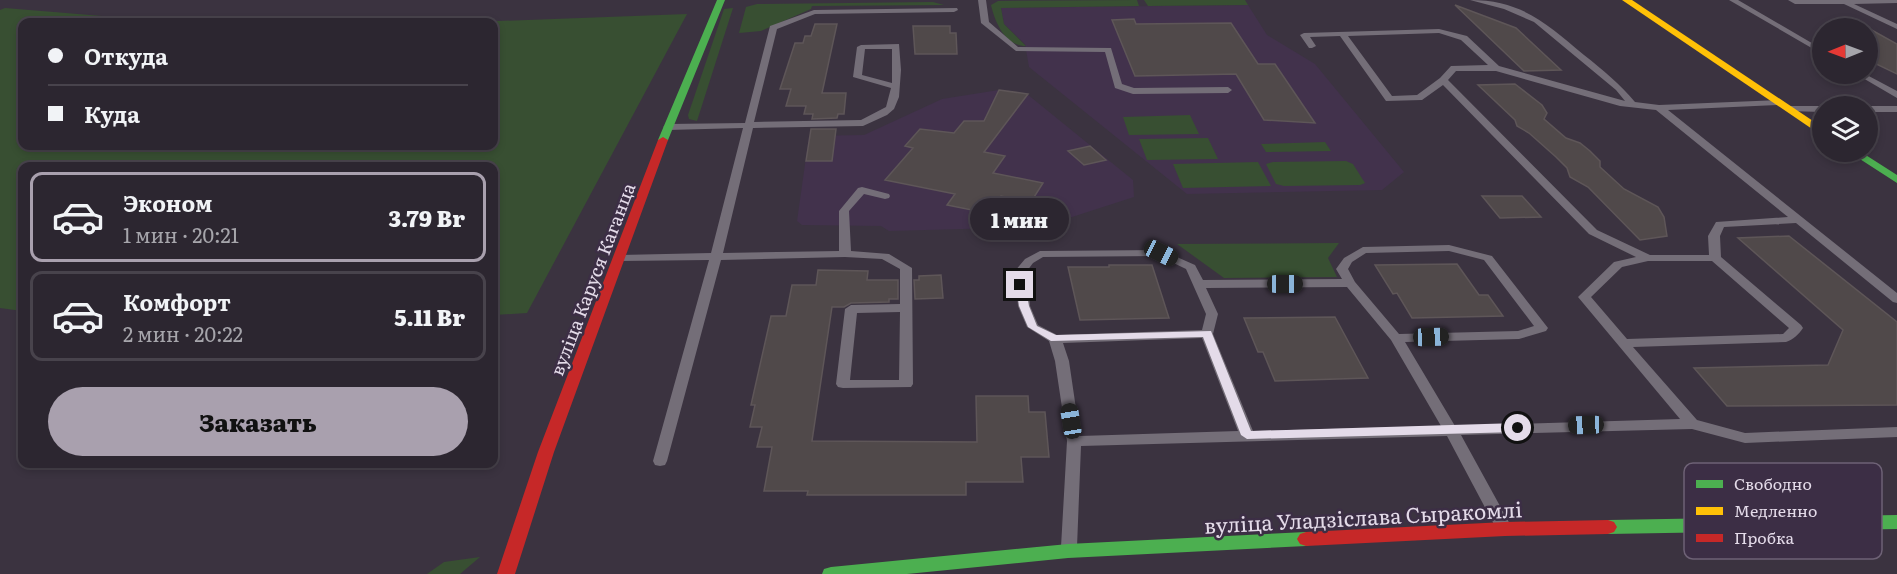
<!DOCTYPE html>
<html lang="ru">
<head>
<meta charset="utf-8">
<style>
	:root { --surface:#2c2630; --page:#342e38; --text:#f1f3f6; --muted:#a6a5ab; --line:#48434c; --accent:#a9a0ae }
	body { margin:0; font-family:Literata,serif; background:var(--page); color:var(--text); height:100vh; display:flex; flex-direction:column; font-size:22px; white-space:nowrap }
	* { box-sizing:border-box; margin:0 }
	p { font-size:20px; color:var(--muted) }
	.icon { flex:none; width:33px; height:33px; fill:none; stroke:currentColor; stroke-width:2; stroke-linecap:round; stroke-linejoin:round }
	.map { position:relative; flex:1; overflow:hidden }
	.drawer { position:absolute; left:18px; top:162px; width:480px; height:306px; display:flex; flex-direction:column; background:var(--surface); border-radius:12px; box-shadow:0 3px 9px #0003,0 0 0 2px var(--line) }
	.drawer>* { flex:none }
	.banner { position:absolute; left:18px; top:18px; width:480px; height:132px; border-radius:12px; box-shadow:0 3px 9px #0003,0 0 0 2px var(--line); display:grid; align-content:center; height:132px; padding:0 30px; background:var(--surface) }
	.needle { width:39px; rotate:269deg }
	.controls { position:absolute; left:1812px; top:18px; display:grid; gap:12px }
	.controls a { display:grid; place-items:center; width:66px; height:66px; border-radius:50%; background:var(--surface); box-shadow:0 3px 9px #0003,0 0 0 2px var(--line); font-size:30px }
	.end { position:absolute; width:27px; height:27px; margin:-14px; border:8px solid #e4dbe9; background:#111; box-shadow:0 0 0 3px #111 }
	.from { border-radius:50% }
	.bubble { position:absolute; height:42px; border-radius:21px; background:var(--surface); box-shadow:0 3px 9px #0003,0 0 0 2px var(--line); font-size:20px; font-weight:800; line-height:42px; text-align:center }
	.car { position:absolute; width:18px; height:36px; margin:-18px -9px; border-radius:8px; box-shadow:0 0 4px 2px #0007; background:linear-gradient(#222 24%,#8ab4d8 0 40%,#222 0 76%,#8ab4d8 0 86%,#222 0) }
	.banner b { display:flex; align-items:center; gap:21px; height:57px; font-size:22px }
	.banner b+b { border-top:2px solid var(--line) }
	.banner i { width:15px; height:15px; background:var(--text) }
	ul { padding:10px 0 0; list-style:none }
	li { display:flex; align-items:center; gap:18px; height:90px; margin:0 12px 9px; padding:0 18px; border:3px solid var(--line); border-radius:12px }
	li div { flex:1 }
	li b { display:block; font-size:22px }
	li em { font-style:normal; font-weight:800 }
	li.active { border-color:var(--accent) }
	li>.icon { width:54px; height:54px; stroke-width:1.5 }
	.button { display:flex; gap:12px; margin-top:auto; padding:12px 30px }
	.button a { flex:1; height:69px; border-radius:36px; background:var(--accent); color:#111; font-size:24px; font-weight:800; line-height:69px; text-align:center }
	.map>svg:first-child { display:block }
	.built { fill:#42324c }
	.green { fill:#384f32 }
	.building { fill:#50494a; stroke:#5e5658; stroke-width:1.5 }
	.lines { fill:none; stroke-linecap:round; stroke-linejoin:round }
	.lane { fill:#746e78; fill-rule:evenodd }
	.fast { fill:#4caf50; fill-rule:evenodd }
	.slow { fill:#ffc107; fill-rule:evenodd }
	.jam { fill:#c62828; fill-rule:evenodd }
	.route { fill:#e4dbe9 }
	.labels { text-anchor:middle; dominant-baseline:central; stroke-width:5; stroke-linejoin:round; paint-order:stroke }
	.street-label { font-size:18px; fill:#e4dbe9; stroke:#3c2e45 }
	.near-street-label { font-size:21px; fill:#e4dbe9; stroke:#3c2e45 }
	.key { fill:#3c2e45; stroke:#6e6276; stroke-width:1.5 }
	.key-label { font-size:16px; fill:#e4dbe9 }
</style>
</head>
<body>
<div class="map">
<svg width="1897" height="574" viewBox="0 0 1897 574">
	<rect width="100%" height="100%" fill="#3b3340"/>
	<!-- built -->
	<path class="built" d="M1248 5 1267 35 1315 64 1404 172 1382 190 1187 194 1029 67 1025 44 1004 24 1001 8Z
		M999 90 1027 94 1133 180 1134 197 1041 227 889 231 881 226 802 225 797 221 809 136 864 135 942 99Z"/>
	<!-- green -->
	<path class="green" d="M1137 0 1139 6 1001 8 1004 24 1026 46C1005 46 995 22 991 5L998 1Z
		M1144 0H1245L1248 5 1148 6Z
		M933 2 944 5 812 6 811 9 761 31 739 33 746 7 757 4Z
		M5 8 175 22H22V146H494V22H473L687 14 527 313 494 315V166H22V311L0 308V10Z
		M733 8 697 121 689 119 688 115 724 9Z
		M1190 115 1199 134 1129 135 1123 117Z
		M1208 138 1218 159 1147 160 1139 139Z
		M1325 142 1331 151 1266 152 1261 144Z
		M1346 161 1353 164 1365 183 1360 185 1284 186 1276 184 1266 164 1273 162Z
		M1258 162 1271 186 1183 188 1173 164Z
		M1339 243 1328 258 1337 277 1224 278 1177 244Z
		M480 557 460 574H427L444 562Z"/>
	<!-- building -->
	<path class="building" d="M1455 5 1516 28 1561 70 1524 71Z
		M1134 19 1136 24 1231 23 1258 64H1275L1315 123 1264 120 1236 74 1135 76 1112 20Z
		M815 24H837L822 93H846L844 114H838L837 118 812 119 813 114H804L806 106H786L791 89H780L795 43H803L805 36H811Z
		M913 26H950V33H956L957 54H915Z
		M1868 28 1897 44V74L1868 60Z
		M1515 84 1542 105 1547 113 1544 119 1566 138 1580 143 1590 151 1600 161V167L1624 189 1658 207 1664 217 1667 236 1640 240 1588 187 1570 177 1567 168 1556 157 1529 133 1517 126 1515 120 1478 85Z
		M999 90 1028 94 984 152 1005 156 993 173 1043 183 1031 202 1001 196 990 212H982L947 205 955 194 885 180 913 148 905 146 920 129 954 133 964 121H984Z
		M811 129H836L832 161H806Z
		M1090 146 1106 160 1084 165 1068 151Z
		M1482 196H1522L1541 217 1500 218Z
		M1789 236 1897 322V405L1727 406 1694 368 1828 365 1843 330 1738 238Z
		M1457 264 1479 295H1488L1503 316 1412 318 1397 293 1393 294 1375 265Z
		M1109 265H1152L1169 318 1080 320 1068 267H1109Z
		M818 270 868 271 867 280H898V299H889V302L851 303 844 307H832L812 441 977 442 976 396H1028L1029 412H1045L1049 457H1021L1023 482H966V495H807L808 491H764L772 447H757L762 427H750L755 405H751L771 316H786L792 285H816Z
		M941 275 943 298 915 299 914 280H919V276Z
		M1335 317 1368 378 1275 381 1263 352H1258L1244 318Z"/>
	<g class="lines">
		<!-- lane -->
		<path class="lane" d="M978 0H986L989 22 1018 47 1111 48 1122 84 1134 88 1228 87 1232 90 1228 93 1133 94 1115 88 1105 52 1016 51 981 23Z
			M1470 0C1522 0 1547 24 1584 55 1603 70 1620 84 1635 102L1659 105 1780 100 1782 102 1777 105 1668 110 1897 293V303L1893 302 1796 223 1724 227 1720 236 1721 257 1801 325 1803 328C1799 334 1793 340 1786 342L1633 347 1697 420 1745 433 1897 427V437L1745 443 1692 429 1461 435 1511 526 1509 530 1503 532 1497 530 1447 436 1081 446 1077 547 1075 551 1069 553 1063 551 1061 547 1067 441 1055 361 1049 341 1027 327 1018 306 1015 271 1025 259 1040 251 1161 250 1195 265 1203 280 1342 279 1336 269 1344 258 1363 247 1449 245 1492 256 1548 328 1546 331 1519 339 1405 342 1455 426 1680 419 1578 297 1614 262 1636 257 1589 234 1443 85 1422 100 1386 101 1340 36 1310 37 1316 46 1312 48H1309L1300 35 1304 33 1439 29 1467 36 1499 66 1625 101 1616 90 1534 22 1504 9ZM1439 33 1461 40 1488 65 1451 66 1440 78 1417 95 1392 96 1348 36ZM1456 71H1496L1620 106 1656 110 1788 217 1716 222 1708 236 1709 255H1650L1597 230 1448 80ZM1449 251 1484 260 1534 326 1518 331 1399 334 1355 282 1348 269 1352 262 1366 253ZM1159 256 1186 269 1206 314 1202 330 1057 335 1038 325 1030 306 1027 271 1033 263 1043 257ZM1648 261H1712L1789 328 1783 334 1627 339 1591 297 1622 267ZM1347 287 1391 340 1441 426 1253 431 1213 334 1218 314 1206 288ZM1202 338 1238 431 1080 436 1069 361 1063 343Z
			M1729 0H1738L1822 49V54Z
			M1788 0H1897V3L1854 4 1897 24V29L1844 4H1795Z
			M957 8 958 10 954 12 815 14 777 29 754 122 861 120 886 107 891 88 853 77 857 47 861 45 899 44 901 70 899 97 894 109 887 115 863 126 753 128 723 253 839 251V211L858 188 862 187 889 194 890 196 889 198 885 199 864 194 849 211 851 251 889 254 912 268 913 384 911 387 843 388 838 387 836 384 845 309 851 305 900 304V269L882 259 845 257 721 260 667 461 665 465 660 466 655 465 653 461 709 260 620 261 614 258 620 255 711 253 743 128 668 130 663 127 668 124 745 123 770 26 814 10ZM865 49H892V83L862 75ZM900 312 899 380H850L857 313Z
			M1856 74H1865L1897 91V98Z
			M1791 106H1823L1822 112 1788 111 1786 109Z
			M1867 106H1897V112H1868Z"/>
		<!-- fast -->
		<path class="fast" d="M717 0H725L668 140 663 143 659 142 658 140Z
			M1849 152H1861L1897 175V183Z
			M1897 515V529L1608 534 1602 532 1599 527 1602 522 1608 520Z
			M1306 532 1312 534 1315 539 1312 544 1306 546 1068 558 907 574H822L824 569 831 567 1068 544Z"/>
		<!-- slow -->
		<path class="slow" d="M1622 0H1632L1822 127V134L1818 133Z"/>
		<!-- jam -->
		<path class="jam" d="M663 137 668 140 554 452 515 574H497L538 452 658 140Z
			M1608 520 1614 522 1617 527 1614 532 1608 534 1505 536 1306 546 1300 544 1297 539 1300 534 1306 532 1505 522Z"/>
	</g>
	<!-- route -->
	<path class="route" d="M1020 282 1025 285 1029 306 1037 326 1056 335 1211 331 1251 431 1518 423 1524 428 1518 432 1247 439 1241 435 1203 337 1051 341 1028 327 1019 306 1016 285Z"/>
	<g class="labels">
		<!-- street labels -->
		<g class="street-label">
			<text transform="translate(592 279) rotate(-69)">вуліца Каруся Каганца</text>
		</g>
		<!-- near-street labels -->
		<g class="near-street-label">
			<text transform="translate(1363 516) rotate(-3)">вуліца Уладзіслава Сыракомлі</text>
		</g>
	</g>
	<!-- legend -->
	<rect x="1684" y="463" width="198" height="96" rx="9" class="key"/>
	<rect x="1696" y="480" width="27" height="8" fill="#4caf50"/>
	<rect x="1696" y="507" width="27" height="8" fill="#ffc107"/>
	<rect x="1696" y="534" width="27" height="8" fill="#c62828"/>
	<g class="key-label">
		<text x="1734" y="490">Свободно</text>
		<text x="1734" y="517">Медленно</text>
		<text x="1734" y="544">Пробка</text>
	</g>
</svg>
<div class="controls">
<a><svg class="needle" viewBox="-14 -14 28 28"><path d="M0-13l5 13h-10z" fill="#e53935"/><path d="M0 13l5-13h-10z" fill="#a6a5ab"/></svg></a>
<a><svg class="icon" aria-label="layers" viewBox="0 0 24 24"><path d="M12 4l9 5-9 5-9-5zM3 14l9 5 9-5"/></svg></a>
</div>
<i class="end from" style="left:1518px;top:428px"></i>
<i class="end" style="left:1020px;top:285px"></i>
<div class="bubble" style="left:970px;top:198px;width:99px">1 мин</div>
<i class="car" style="left:1161px;top:253px;rotate:116deg"></i>
<i class="car" style="left:1285px;top:284px;rotate:90deg"></i>
<i class="car" style="left:1431px;top:337px;rotate:88deg"></i>
<i class="car" style="left:1071px;top:421px;rotate:351deg"></i>
<i class="car" style="left:1586px;top:425px;rotate:268deg"></i>
<div class="banner">
<b><i class="from"></i>Откуда</b>
<b><i></i>Куда</b>
</div>
<section class="drawer">
<ul>
<li class="active"><svg class="icon" aria-label="car" viewBox="0 0 24 24"><path d="M5 17H2v-5l4-1 3-4h7l3 4 3 1v5h-3M9 17h6M6 11h13"/><circle cx="7" cy="17" r="2"/><circle cx="17" cy="17" r="2"/></svg><div><b>Эконом</b><p>1 мин · 20:21</p></div><em>3.79 Br</em></li>
<li><svg class="icon" aria-label="car" viewBox="0 0 24 24"><path d="M5 17H2v-5l4-1 3-4h7l3 4 3 1v5h-3M9 17h6M6 11h13"/><circle cx="7" cy="17" r="2"/><circle cx="17" cy="17" r="2"/></svg><div><b>Комфорт</b><p>2 мин · 20:22</p></div><em>5.11 Br</em></li>
</ul>
<div class="button"><a>Заказать</a></div>
</section>
</div>
</body>
</html>
